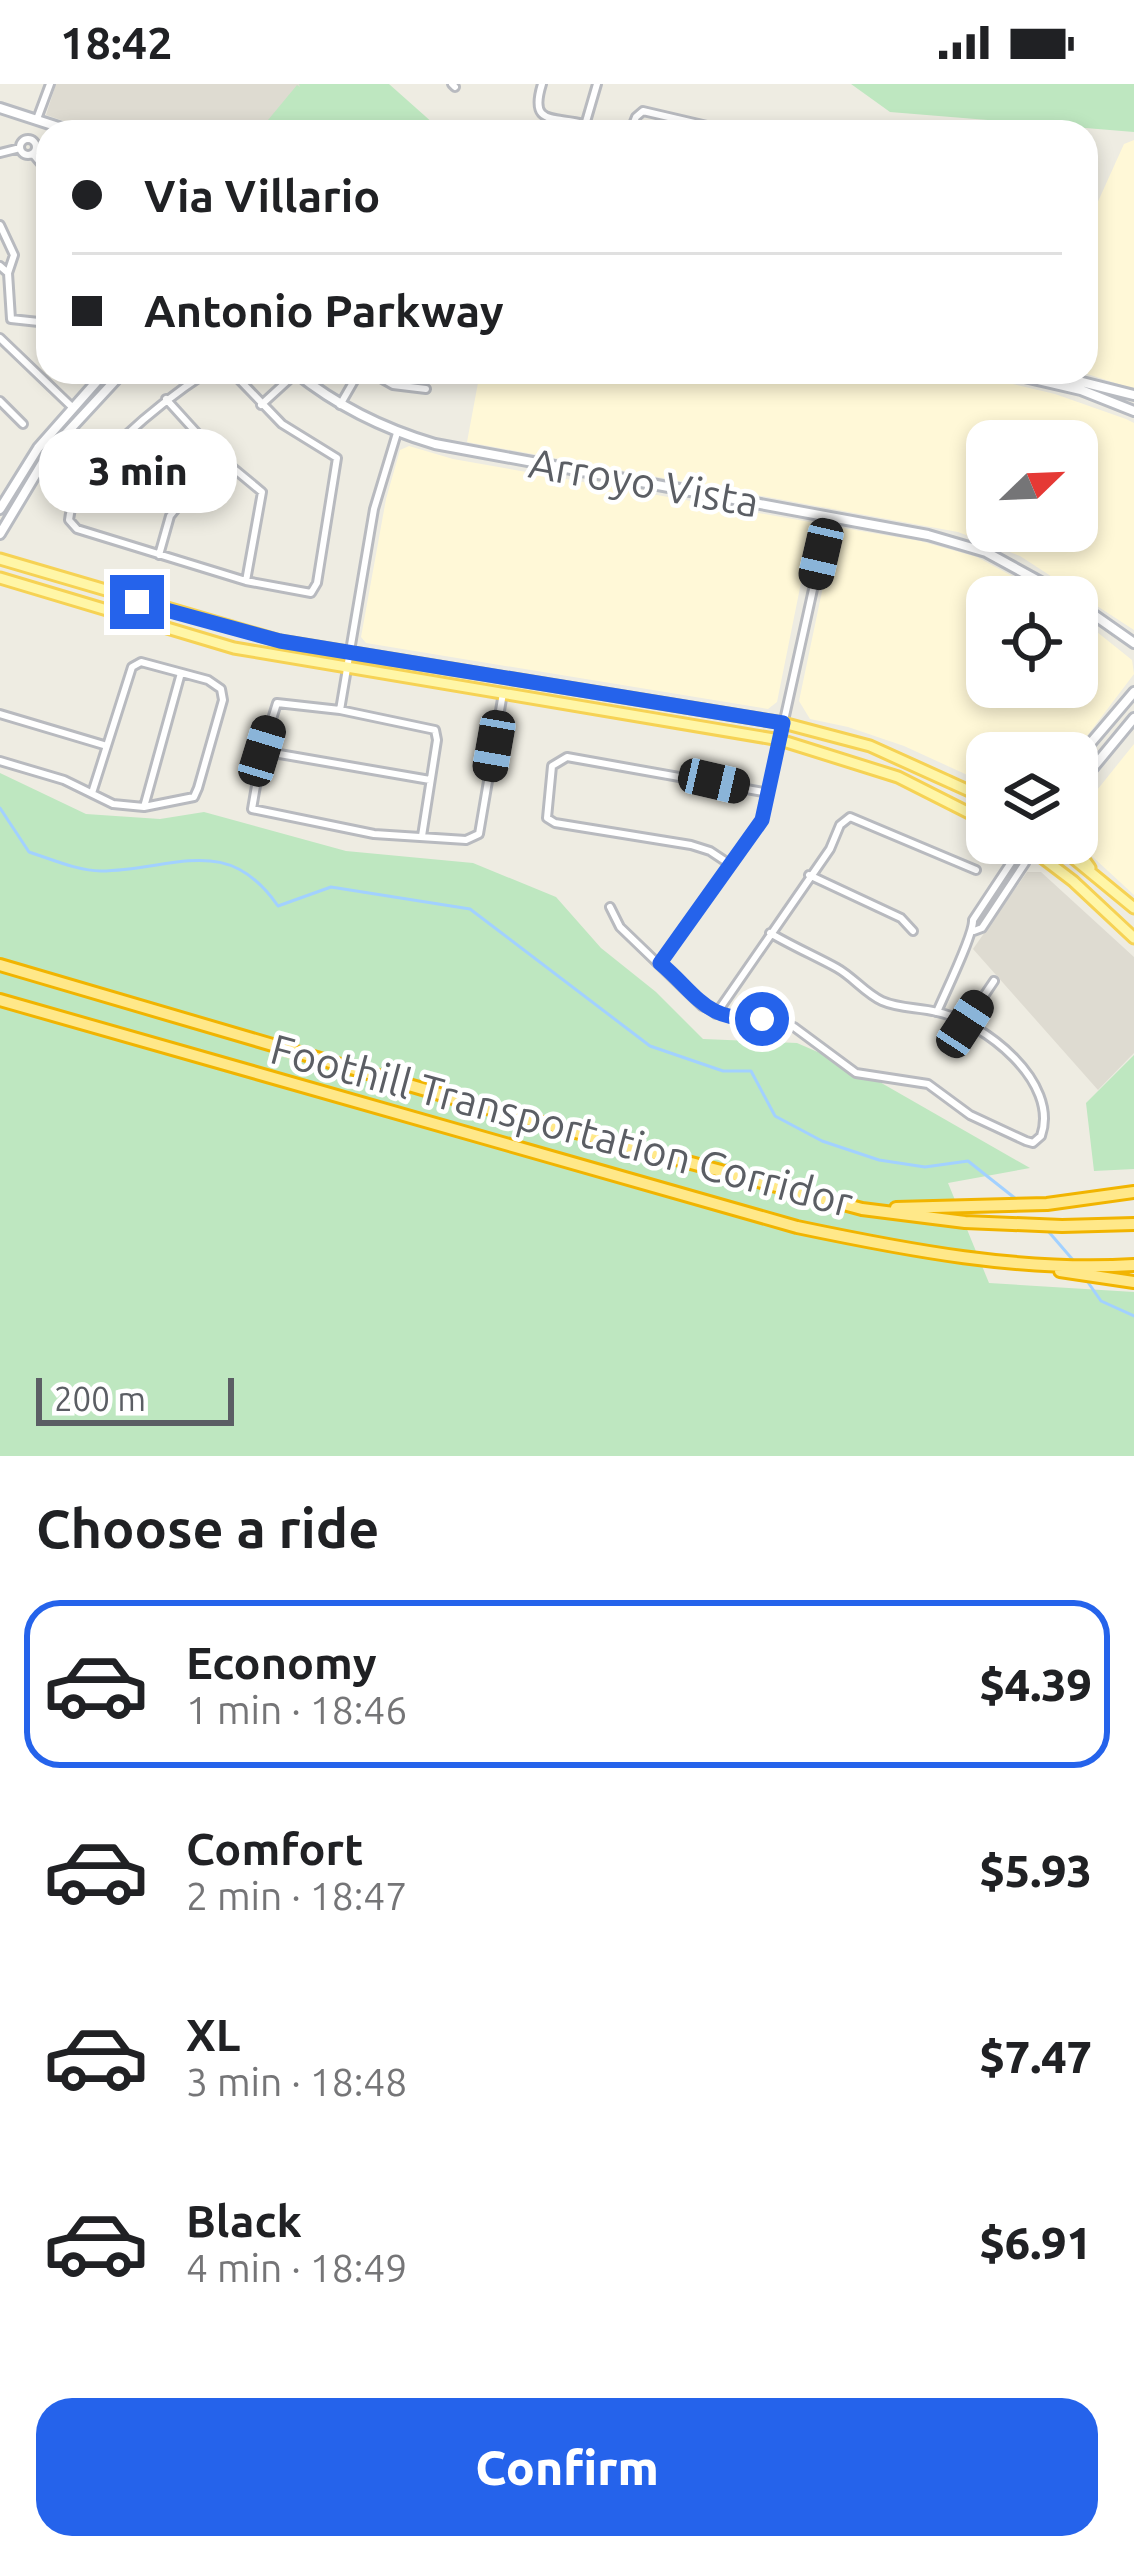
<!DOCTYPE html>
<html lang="en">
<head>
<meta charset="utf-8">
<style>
	:root { --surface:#fff; --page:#f2f2f2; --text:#202124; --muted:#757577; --line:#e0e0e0; --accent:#2563eb }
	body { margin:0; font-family:Ubuntu,sans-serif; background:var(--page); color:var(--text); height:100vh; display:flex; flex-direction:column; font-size:45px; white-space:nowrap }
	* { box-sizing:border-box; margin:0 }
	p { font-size:39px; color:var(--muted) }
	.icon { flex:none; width:66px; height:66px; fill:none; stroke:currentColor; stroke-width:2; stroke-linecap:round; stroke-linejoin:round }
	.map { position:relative; height:1372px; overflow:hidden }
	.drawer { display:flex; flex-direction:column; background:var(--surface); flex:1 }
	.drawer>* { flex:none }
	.hud { position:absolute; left:36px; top:36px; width:1062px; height:264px; border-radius:36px; box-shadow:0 6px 18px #0003; display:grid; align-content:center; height:264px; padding:0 36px; background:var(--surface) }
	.needle { width:78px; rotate:67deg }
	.fabs { position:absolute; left:966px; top:336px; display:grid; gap:24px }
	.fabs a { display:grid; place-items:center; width:132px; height:132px; border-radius:24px; background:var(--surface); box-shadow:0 6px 18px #0003; font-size:60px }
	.scale { position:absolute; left:36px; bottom:30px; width:198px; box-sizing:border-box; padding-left:12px; border:6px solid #5b5e64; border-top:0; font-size:33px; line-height:42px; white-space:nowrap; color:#5b5e64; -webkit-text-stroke:9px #fff; paint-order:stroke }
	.end { position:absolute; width:54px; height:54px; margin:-27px; border:15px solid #2563eb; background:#fff; box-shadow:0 0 0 6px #fff }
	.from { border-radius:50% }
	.bubble { position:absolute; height:84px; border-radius:36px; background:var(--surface); box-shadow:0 6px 18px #0003; font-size:39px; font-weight:800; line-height:84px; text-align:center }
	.car { position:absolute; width:36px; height:72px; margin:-36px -18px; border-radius:15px; box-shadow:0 0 9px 3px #0007; background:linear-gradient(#222 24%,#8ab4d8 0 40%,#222 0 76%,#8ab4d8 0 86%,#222 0) }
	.hud b { display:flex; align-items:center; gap:42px; height:114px; font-size:45px }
	.hud b+b { border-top:3px solid var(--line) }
	.hud i { width:30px; height:30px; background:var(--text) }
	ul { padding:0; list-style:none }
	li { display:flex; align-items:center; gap:36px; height:168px; margin:0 24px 18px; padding:0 12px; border:6px solid transparent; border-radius:36px }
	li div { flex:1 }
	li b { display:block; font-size:45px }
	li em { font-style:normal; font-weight:800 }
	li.current { border-color:var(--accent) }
	li>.icon { width:108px; height:108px; stroke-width:1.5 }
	h2 { padding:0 36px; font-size:54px; line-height:144px }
	.action { display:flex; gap:24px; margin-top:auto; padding:24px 36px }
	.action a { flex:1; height:138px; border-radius:36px; background:var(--accent); color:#fff; font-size:48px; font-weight:800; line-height:138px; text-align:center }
	.status { display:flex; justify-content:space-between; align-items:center; height:84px; padding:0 60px; background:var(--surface); direction:ltr }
	.status svg { height:33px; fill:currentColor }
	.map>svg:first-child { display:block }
	.commercial { fill:#fff8d7; fill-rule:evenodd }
	.education { fill:#dedbd1 }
	.green { fill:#bee7c0 }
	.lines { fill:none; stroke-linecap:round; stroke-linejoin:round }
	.stream { stroke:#a2d1ff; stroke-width:3 }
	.minor-casing { stroke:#b8babf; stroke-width:12 }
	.tertiary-casing { stroke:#b8babf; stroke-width:12 }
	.secondary-casing { stroke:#b8bbc1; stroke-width:14 }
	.primary-casing { stroke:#f6d254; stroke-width:15 }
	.motorway-casing { stroke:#f1b400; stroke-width:16 }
	.minor { stroke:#fff; stroke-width:6 }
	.tertiary { stroke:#fff; stroke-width:6 }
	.secondary { stroke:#fff; stroke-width:8 }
	.primary { stroke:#fff6a7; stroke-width:9 }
	.motorway { stroke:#ffe889; stroke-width:10 }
	.route { stroke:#2563eb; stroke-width:15 }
	.labels { text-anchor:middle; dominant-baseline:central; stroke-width:9; stroke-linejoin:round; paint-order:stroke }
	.street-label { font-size:42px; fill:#5b5e64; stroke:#fff }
</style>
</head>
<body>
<div class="status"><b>18:42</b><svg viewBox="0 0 49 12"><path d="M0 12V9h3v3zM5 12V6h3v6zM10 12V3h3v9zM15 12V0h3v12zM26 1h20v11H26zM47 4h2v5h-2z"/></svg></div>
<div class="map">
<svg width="1134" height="1372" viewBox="0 0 1134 1372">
	<rect width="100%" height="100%" fill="#eeece2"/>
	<!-- commercial -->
	<path class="commercial" d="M1134 56V305L1081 288H1086V144L1124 60Z
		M480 288H963L1055 310 1126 335 1134 339V546L1020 472 958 448 467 358ZM987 357H1077V447H987Z
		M409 362 453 375 810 438 812 444 777 618 768 625 366 559 361 553 386 415 400 366Z
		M843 444 920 457 977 473 1051 513H987V603H1077V532L1132 576 1134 590 1074 669H987V700L904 662 848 643 810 635 799 617 834 450Z
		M1134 660V811L1081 762 1077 756V731Z"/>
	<!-- education -->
	<path class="education" d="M56 0H314L274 48H97L46 31Z
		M1027 788H1041L1134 873V969L1098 1006 973 865Z"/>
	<!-- green -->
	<path class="green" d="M299 0H389L443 48H274L277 43 268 36 297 1 300 3Z
		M851 0H1134V48L890 28Z
		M0 689 86 730 160 735 204 728 346 767 473 779 556 813 601 864 656 908 703 955 797 959 857 985 1030 1084 948 1099 989 1199 1134 1208V1372H0Z
		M1134 971V1085L1094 1087 1086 1019Z"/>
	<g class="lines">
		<!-- stream -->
		<path class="stream" d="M0 724 29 768C51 775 78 787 101 787 174 786 227 748 278 822L331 803 470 825 650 962 723 987H751L775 1032 822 1057 879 1076 925 1083 968 1077 1016 1115
			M1048 1147 1073 1176
			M1085 1194 1101 1217 1134 1232"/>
		<!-- minor casing -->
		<g class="minor-casing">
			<path id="minor" d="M452 0 455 3
				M542 0C529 42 553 32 584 40
				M583 48 597 0
				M630 48 636 33 643 27 733 48
				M20 63a8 8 0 1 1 16 0a8 8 0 1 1-16 0Z
				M0 69 20 64
				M33 70 48 88
				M0 141 14 171 8 189
				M0 182 8 189 11 235 48 239
				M0 254 73 324
				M207 288C166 315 74 384 69 436L77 445 246 497 311 509 317 499 337 374 282 340 232 288
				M370 288 393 301 426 305
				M166 315 215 369 262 408 246 497
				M0 317 23 340
				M261 321 296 289
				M340 321 359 288
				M49 368 87 396
				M159 471 170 432 186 412
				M340 626 374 425 397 349
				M0 630 104 661
				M262 667 430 696
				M0 677 64 696 113 720 144 723 194 713 198 704 223 616 221 605 208 596 141 578 132 583 92 709
				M144 723 181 589
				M422 752 437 656 435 646 340 626 277 619 262 667 252 725 374 750 466 756 479 750 503 609
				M731 781 710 767 691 761 555 739 547 734 552 682 567 673 769 709
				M809 791 901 834 913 847
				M610 823 620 843 702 922 731 934 762 935 794 943 856 989 928 1000 970 1031 1026 1057 1033 1059 1041 1052C1060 998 984 938 937 928 919 923 900 925 882 917 865 909 853 893 837 884 815 872 792 862 770 849
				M660 879 762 736 829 433
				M716 930 830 765 840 741 850 733 976 786
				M965 940 994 897"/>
		</g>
		<!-- tertiary casing -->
		<g class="tertiary-casing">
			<path id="tertiary" d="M37 35 50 0
				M974 847 982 844 1025 779 1033 759
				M937 928C945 909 974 850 973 836L1016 771 1030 764"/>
		</g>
		<!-- secondary casing -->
		<g class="secondary-casing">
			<path id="secondary" d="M0 24 74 48
				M295 288C337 322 384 345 435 360L928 451 986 468 1068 513
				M1003 288 1081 306 1134 327
				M1030 288H1040
				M1044 296 1066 294 1134 311
				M0 425 38 364 105 288
				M0 450 49 368 123 288
				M1077 519 1134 559
				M1077 675 1134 608
				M1077 703 1134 634"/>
		</g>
		<!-- primary casing -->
		<g class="primary-casing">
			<path id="primary" d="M0 475 280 557 783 639 870 662 987 715
				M0 494 234 564 780 656 898 693 987 738
				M1023 759 1073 797 1134 854
				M1055 759 1134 824
				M1072 759 1090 784"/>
		</g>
		<!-- motorway casing -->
		<g class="motorway-casing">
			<path id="motorway" d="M0 881 494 1026 862 1125 965 1138 1062 1142 1134 1140
				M0 916 797 1143C907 1166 1020 1188 1134 1181
				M896 1124 1047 1120 1134 1108
				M1060 1187 1134 1198"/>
		</g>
		<!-- minor -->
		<use href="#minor" class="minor"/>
		<!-- tertiary -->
		<use href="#tertiary" class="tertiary"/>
		<!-- secondary -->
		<use href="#secondary" class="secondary"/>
		<!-- primary -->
		<use href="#primary" class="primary"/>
		<!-- motorway -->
		<use href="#motorway" class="motorway"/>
	</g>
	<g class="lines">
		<!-- route -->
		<path class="route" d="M137 518 280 557 783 639 762 736 660 879C698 911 705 938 762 935"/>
	</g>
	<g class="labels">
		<!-- street labels -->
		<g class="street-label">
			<text transform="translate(644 398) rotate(10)">Arroyo Vista</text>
			<text transform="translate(562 1041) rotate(15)">Foothill Transportation Corridor</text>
		</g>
	</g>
</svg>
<div class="fabs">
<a><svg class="needle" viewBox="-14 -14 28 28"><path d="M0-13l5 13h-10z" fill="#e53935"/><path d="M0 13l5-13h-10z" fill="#757577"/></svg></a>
<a><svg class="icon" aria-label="locate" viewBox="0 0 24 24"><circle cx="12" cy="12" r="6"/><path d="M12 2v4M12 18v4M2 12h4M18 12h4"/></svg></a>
<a><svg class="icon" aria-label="layers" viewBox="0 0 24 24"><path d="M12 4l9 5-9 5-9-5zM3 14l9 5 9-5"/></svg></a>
</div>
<div class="scale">200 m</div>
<i class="end from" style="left:762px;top:935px"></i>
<i class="end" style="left:137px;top:518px"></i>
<div class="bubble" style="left:39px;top:345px;width:198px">3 min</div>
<i class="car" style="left:821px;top:470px;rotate:193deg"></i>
<i class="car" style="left:494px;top:662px;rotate:190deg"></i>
<i class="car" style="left:262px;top:667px;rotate:17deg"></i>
<i class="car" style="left:714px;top:697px;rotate:103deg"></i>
<i class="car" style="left:965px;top:940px;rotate:33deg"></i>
<div class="hud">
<b><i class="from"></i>Via Villario</b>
<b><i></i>Antonio Parkway</b>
</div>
</div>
<section class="drawer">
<h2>Choose a ride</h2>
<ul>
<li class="current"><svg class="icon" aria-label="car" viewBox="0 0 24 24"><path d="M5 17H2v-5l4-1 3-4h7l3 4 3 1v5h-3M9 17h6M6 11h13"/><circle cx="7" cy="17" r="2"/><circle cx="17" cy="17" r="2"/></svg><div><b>Economy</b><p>1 min · 18:46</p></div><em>$4.39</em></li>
<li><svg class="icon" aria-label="car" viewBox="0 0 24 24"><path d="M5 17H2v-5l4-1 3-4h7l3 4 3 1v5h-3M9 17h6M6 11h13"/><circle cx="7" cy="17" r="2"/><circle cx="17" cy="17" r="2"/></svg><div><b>Comfort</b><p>2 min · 18:47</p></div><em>$5.93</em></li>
<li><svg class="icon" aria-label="car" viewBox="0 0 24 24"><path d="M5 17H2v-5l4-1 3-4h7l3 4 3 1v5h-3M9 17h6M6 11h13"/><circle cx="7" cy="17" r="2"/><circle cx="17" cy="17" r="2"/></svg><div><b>XL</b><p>3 min · 18:48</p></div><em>$7.47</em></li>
<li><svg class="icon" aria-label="car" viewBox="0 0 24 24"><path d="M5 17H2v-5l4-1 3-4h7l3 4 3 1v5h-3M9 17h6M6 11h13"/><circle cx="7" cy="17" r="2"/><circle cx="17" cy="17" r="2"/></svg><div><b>Black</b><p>4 min · 18:49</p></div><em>$6.91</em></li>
</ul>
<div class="action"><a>Confirm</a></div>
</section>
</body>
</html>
